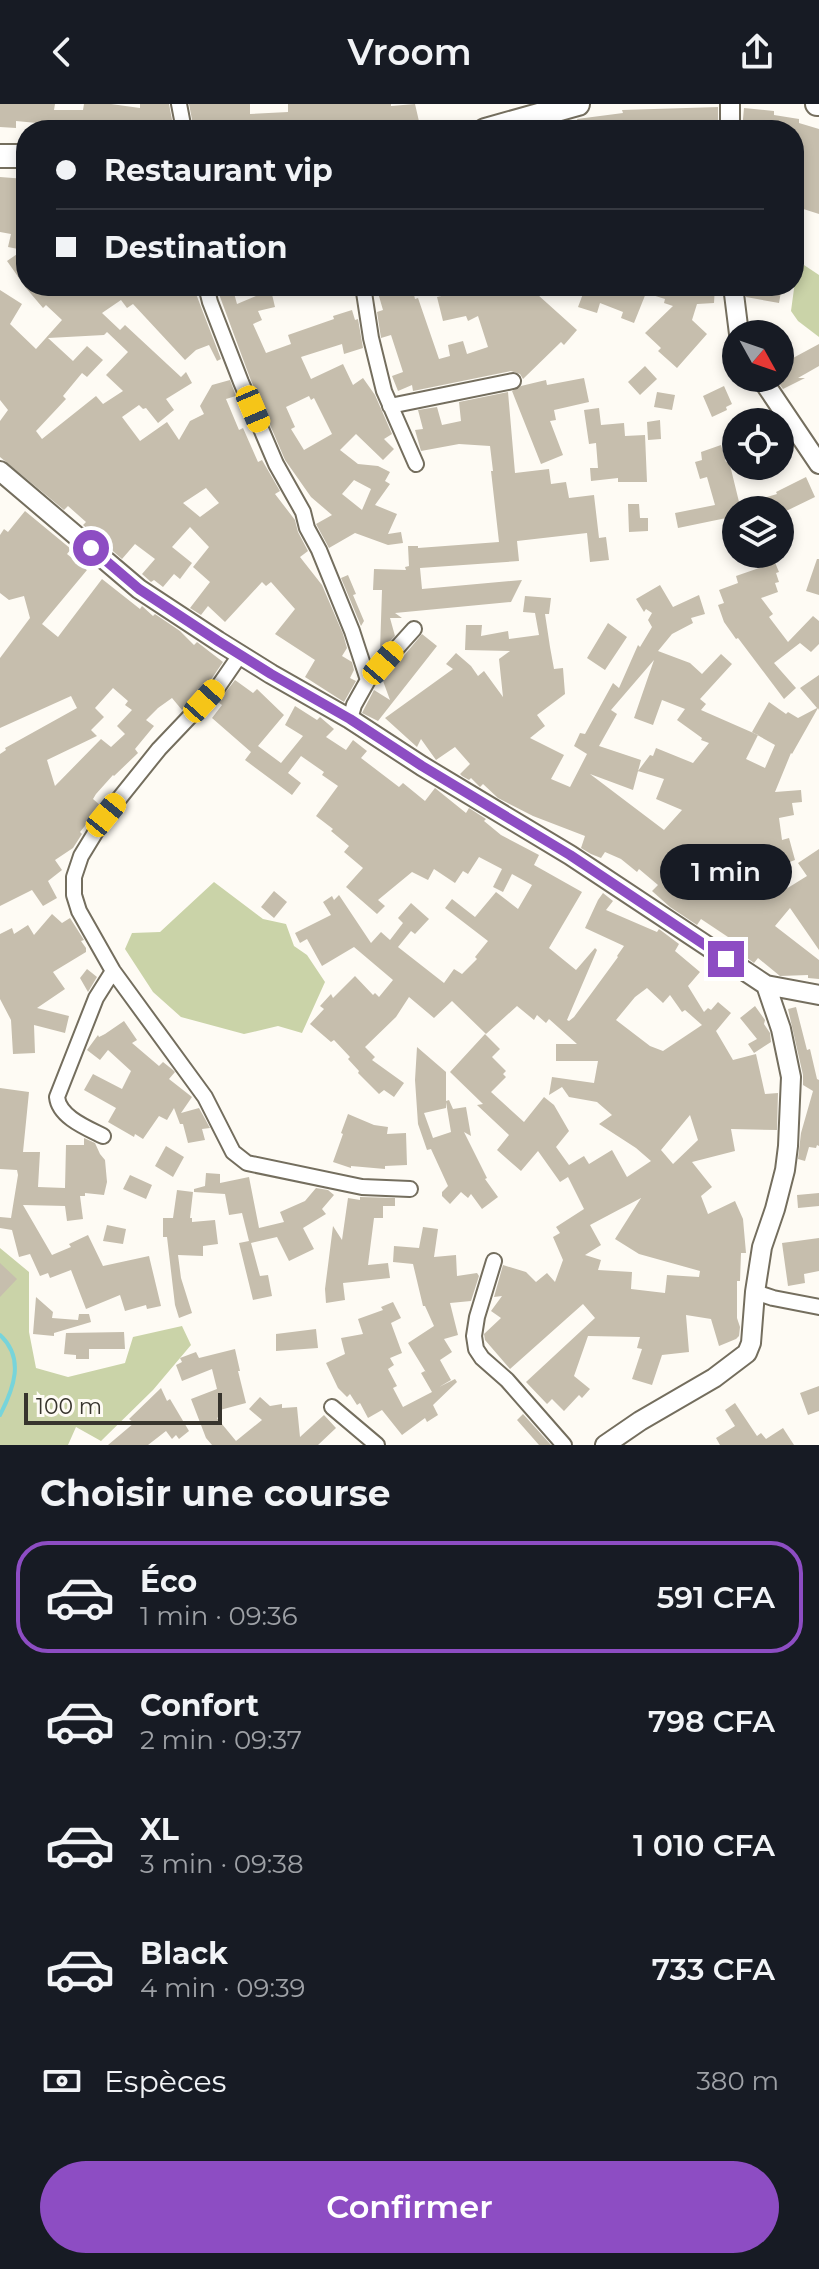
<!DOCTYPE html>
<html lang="fr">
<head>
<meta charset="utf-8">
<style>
	:root { --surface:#171b24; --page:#242831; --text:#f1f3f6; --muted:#9ea1a6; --line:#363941; --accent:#8d4dc3 }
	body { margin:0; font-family:Montserrat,sans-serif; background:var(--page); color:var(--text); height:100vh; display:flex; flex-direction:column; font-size:30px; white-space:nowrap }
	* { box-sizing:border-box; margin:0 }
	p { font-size:26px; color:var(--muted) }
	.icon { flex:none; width:44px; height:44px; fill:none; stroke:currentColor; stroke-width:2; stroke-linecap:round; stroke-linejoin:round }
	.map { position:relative; height:1341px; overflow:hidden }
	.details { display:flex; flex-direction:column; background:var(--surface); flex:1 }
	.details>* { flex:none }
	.top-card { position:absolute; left:16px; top:16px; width:788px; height:176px; border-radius:32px; box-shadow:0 4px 12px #0003; display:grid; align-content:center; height:176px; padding:0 40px; background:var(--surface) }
	.needle { width:52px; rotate:130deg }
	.fabs { position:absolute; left:722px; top:216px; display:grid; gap:16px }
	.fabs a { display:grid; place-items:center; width:72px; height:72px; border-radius:50%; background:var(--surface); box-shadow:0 4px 12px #0003; font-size:40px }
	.scale { position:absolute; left:24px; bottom:20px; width:198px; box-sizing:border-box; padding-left:8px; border:4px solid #37342d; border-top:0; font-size:22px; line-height:28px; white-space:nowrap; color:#37342d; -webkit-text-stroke:6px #fefbf4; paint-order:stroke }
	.end { position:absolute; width:36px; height:36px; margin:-18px; border:10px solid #8d4dc3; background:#fff; box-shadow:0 0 0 4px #fff }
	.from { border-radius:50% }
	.bubble { position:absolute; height:56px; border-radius:28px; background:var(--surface); box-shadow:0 4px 12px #0003; font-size:26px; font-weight:600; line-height:56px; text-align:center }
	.car { position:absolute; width:24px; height:48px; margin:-24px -12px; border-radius:10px; box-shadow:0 0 6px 2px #0007; background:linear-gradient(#f5c518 24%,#345 0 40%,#f5c518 0 76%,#345 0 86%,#f5c518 0) }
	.top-card b { display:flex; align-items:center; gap:28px; height:76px; font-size:30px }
	.top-card b+b { border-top:2px solid var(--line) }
	.top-card i { width:20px; height:20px; background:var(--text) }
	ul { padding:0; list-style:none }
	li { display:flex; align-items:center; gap:24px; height:112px; margin:0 16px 12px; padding:0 24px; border:4px solid transparent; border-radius:32px }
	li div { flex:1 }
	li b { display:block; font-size:30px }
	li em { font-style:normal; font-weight:600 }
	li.active { border-color:var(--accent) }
	li>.icon { width:72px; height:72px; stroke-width:1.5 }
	h2 { padding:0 40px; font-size:36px; line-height:96px }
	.pay { display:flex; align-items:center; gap:20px; height:88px; padding:0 40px; font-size:30px }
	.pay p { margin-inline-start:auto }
	.primary-button { display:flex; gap:16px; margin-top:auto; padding:16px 40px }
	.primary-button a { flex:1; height:92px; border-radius:48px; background:var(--accent); color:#fff; font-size:32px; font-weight:600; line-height:92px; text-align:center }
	header { display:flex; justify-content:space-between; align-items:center; height:104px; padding:0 40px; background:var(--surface); font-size:36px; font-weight:600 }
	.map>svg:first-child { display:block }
	.green { fill:#cad3a8 }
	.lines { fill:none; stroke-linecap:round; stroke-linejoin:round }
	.stream { stroke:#77d4da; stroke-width:4 }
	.building { fill:#c6bead; fill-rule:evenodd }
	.minor-casing { stroke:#746e5e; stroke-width:18 }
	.tertiary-casing { stroke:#746e5e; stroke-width:22 }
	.primary-casing { stroke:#746e5e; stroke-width:26 }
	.minor { stroke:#fff; stroke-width:14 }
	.tertiary { stroke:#fff; stroke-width:18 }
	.primary { stroke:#fff; stroke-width:22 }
	.route { stroke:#8d4dc3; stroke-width:10 }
</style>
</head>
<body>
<header><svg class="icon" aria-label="back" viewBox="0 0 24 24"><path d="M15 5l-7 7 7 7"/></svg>Vroom<svg class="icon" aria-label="share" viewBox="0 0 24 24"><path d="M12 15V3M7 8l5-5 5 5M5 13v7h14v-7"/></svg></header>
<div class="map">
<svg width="819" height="1341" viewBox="0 0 819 1341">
	<rect width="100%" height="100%" fill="#fefbf4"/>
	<!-- green -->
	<path class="green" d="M804 161 819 171V233L798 217 791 207 796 170Z
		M214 778 263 815 286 820 294 842 307 851 325 878 302 929 278 922 244 930 181 913 153 888 125 845 132 829 160 828Z
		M0 1144 29 1168V1228L36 1264 68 1273 125 1259 133 1233 182 1222 191 1241 153 1286 101 1337 76 1323 68 1341H0Z"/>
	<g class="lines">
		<!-- stream -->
		<path class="stream" d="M0 1231C25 1254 14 1284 0 1311"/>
	</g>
	<!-- building -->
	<path class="building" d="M0 0H55L54 6H83L84 0H111L140 4V0H169L174 26H136V24L109 20 108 26H58V21L16 17V24L0 23Z
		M189 0H250V10L288 8V0H391V2L415 0 421 26H194Z
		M718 3V26H580L577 15 623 9 622 6Z
		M744 4 774 7V11L799 15V19L819 25V110L794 102V26H742Z
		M0 73 26 75 24 107H26V182H150L152 185 158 182H193L221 255 217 257 209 241 196 246 185 256 133 200 127 204 121 196 102 209 120 226 125 221 181 273 186 268 192 279 166 295 174 306 158 319 146 304 143 305 139 301 122 313 140 337 167 318 179 336 190 317 204 310 200 302 212 281 230 276 236 292 226 295 239 326 243 324 258 358 262 356 280 387 275 390 295 416 298 428 308 447 300 453 322 481 343 530 347 544 342 552 352 558 354 566 350 574 356 577 344 598 305 573 315 556 275 530 295 505 271 478 266 482 262 478 225 518 208 502 201 511 190 504 210 478 193 463 209 443 190 423 172 443 192 459 180 475 174 470 163 483 154 476 151 478 142 470 155 455 135 440 122 455 83 421 86 418 68 402 64 406 0 353V317L8 306 0 296V186L22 200 10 220 36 245 62 216 46 201 43 204 26 184 7 157 23 146 8 143 11 130 0 128ZM107 228 128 248 106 271 123 287 103 300 96 292 42 335 36 327 66 295 63 292 82 269 87 273 103 256 87 242 73 257 48 234 104 231ZM206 384 219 399 200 413 183 399Z
		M216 182H232L237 200 256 192 254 182H270L275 203 258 207 262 216 253 220 266 249 291 240 288 231 334 215 333 212 352 206 355 216 358 215 363 244 344 250 342 240 301 253 311 275 343 260 353 281 363 274 375 291 392 330 384 335 394 345 383 356 356 330 340 346 358 360 378 362 390 368 385 377 390 380 375 401 397 410 388 430 401 428 403 439 388 441 355 429 329 444 316 420 332 411 311 393 285 356 250 274ZM309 292 311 296 314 294 332 330 304 346 291 325 295 323 286 303ZM354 376 371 385 362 406 342 390Z
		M376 182H412L415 195 418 194 439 255 450 252 448 241 463 237 467 250 488 243 478 212 468 217 466 212 443 217 437 193 450 190 448 182H528L577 226 564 241 561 238 523 275 520 270 511 267 413 287 412 281 398 287 392 272 403 268 391 231 381 234 377 208 383 206Z
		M586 182H715L714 199 697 200 692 216 707 230 677 264 658 247 661 244 645 229 673 202 664 199 665 195 646 189 634 219 621 214 623 208 600 199 597 209 578 203Z
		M748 182 771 185V182H782L779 199 746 193Z
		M819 240V262L798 274H805L783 285 775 274H780V261Z
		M645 262 657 275 640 291 628 278Z
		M584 274 589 298 554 306 556 316 550 317 563 351 541 360 512 287 521 282 546 276 547 281Z
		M724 282 732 300 726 303 727 306 712 313 703 292Z
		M508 288 515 369 549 365 551 380 566 378 569 394 594 391 599 434 606 433 609 456 590 458 587 429 517 437 519 457 420 464 422 485 522 476 511 498 395 509 402 514H390L395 532 380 547 382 486H373L374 465 406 466 405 463 409 462 408 442H418V444L499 438 491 367H493L490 342 459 340 421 347 415 326 423 325 418 306 437 303 442 321 461 317 459 298Z
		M657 288 675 291 672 306 654 303Z
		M599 304 601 321 624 319 625 332 645 331 647 378H618V374L591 377 590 364H598L596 339 589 340 584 306Z
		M660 316 661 335 648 336 647 318Z
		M721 341 726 358 729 357 741 406H736V412L678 424 675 409 715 401 707 373 700 375 695 358 702 356 701 348Z
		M806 373 815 393 780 410V406H764L760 395 777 390 776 388Z
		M628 400H639L640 414H648V427L629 428Z
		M25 407 71 445 67 450 87 466 42 520 58 533 102 475 140 505 142 502 153 512 155 510 180 527 194 541 197 538 223 558 210 577 182 606 172 594 158 604 146 616 154 622 135 645 138 649 114 672 113 671 96 690 93 695 101 702 80 728 82 730 73 744 55 756 62 766 48 777 57 794 43 802 32 786 0 802V650L6 646 5 644 77 604 71 592 0 624V554L30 514 24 492 9 496 0 489V431L4 425 8 428ZM113 584 128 597 125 601 132 606 117 622 125 630 111 643 101 635 55 682 47 656 97 632 91 626 104 613 95 604Z
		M817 455H819V491L806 487Z
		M774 456 779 468 776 469 779 478 775 479 778 488 761 494 773 510 769 513 788 538 813 512 819 517V540L811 548 800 539 774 559 796 584 784 595 738 534 736 535 724 518 718 501 724 499 719 486 738 479 736 472 762 463 761 460Z
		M348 471 356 490 353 491 364 517 361 522 341 474Z
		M660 481 673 503 699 491 705 510 691 514 693 519 672 530 658 547 690 559 702 570 721 550 732 560 700 595 706 600 701 606 758 631 746 655 765 664 775 641 752 628 769 598 786 610 788 608 798 614 817 604 800 584 819 571V606L818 604 792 650 791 649 775 688 801 686 802 698 792 699 794 711 779 714 782 736 789 734 795 756 762 768 757 753 719 771 747 790 757 778 772 790 774 787 778 790 807 772 798 759 819 745V846L790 804 775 822 819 856V875L808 874V871L780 872 758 854 754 859 743 851 745 848 739 843 740 841 701 815 697 821 670 803 652 787 658 781 639 765 637 768 621 755 605 748 601 754 591 750 581 744 585 732 533 712 498 694 483 680 480 683 471 674 469 676 462 672 460 670 470 660 455 643 436 656 421 635 417 643 385 614 453 565 446 560 456 549 471 562 478 572 484 567 503 593 499 555 510 547 465 546 466 521H482L481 532 508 527 509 535 539 531 535 509 523 508 525 492 551 494 549 510H545L550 543 554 565 563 564 565 590 537 611 545 622 530 634 564 651 551 675 570 683 587 650 574 642 580 629 585 630 613 579 619 584 638 541 640 543 652 523 648 516 652 509 646 505 644 508 636 495ZM654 556 634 614 653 621 662 596 685 605 677 616 702 634 701 636 709 639 693 659 656 644 653 652 650 651 638 667 664 675 656 695 682 706 664 726 590 670 633 686 641 656 599 642 617 610 611 606Z
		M608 519 627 533 605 566 587 554Z
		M422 530 437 542 378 617 362 609 374 586 390 596 383 577Z
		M235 576 253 589 257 585 284 611 258 642 281 659 303 632 285 621 295 602 317 616 320 613 334 625 326 633 346 646 353 636 367 647 361 654 399 683 403 679 425 697 435 684 466 709 469 704 486 715 484 717 501 731 539 751 534 761 582 788 549 844 576 866 595 844 597 846 567 916 569 917 574 913 618 853 617 852 624 842 585 824 598 796 603 789 613 797 606 806 657 828 659 825 679 840 675 847 700 868 688 882 704 908 708 904 711 906 718 898 731 909 716 927 733 956 756 950 765 990 778 989 777 1026 731 1025 735 1047 692 1058 712 1083 701 1092 708 1110 735 1097 743 1115 746 1149H741L740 1177H737V1214L740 1223 739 1232 736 1235 719 1242 711 1215 686 1211 689 1248 662 1251 652 1281 632 1275 642 1245 637 1244 640 1233 588 1232 574 1272 590 1285 582 1294 579 1291 564 1307 552 1295 547 1300 526 1278 595 1214 583 1200 510 1265 485 1236 484 1230 501 1214 491 1207 502 1192 494 1193 503 1161 526 1168 536 1178 547 1169 555 1178 563 1156 553 1133 560 1129 556 1123 584 1105 568 1073 560 1078 538 1047 521 1067 497 1046 509 1031 477 1001 483 1000 450 968 485 930 500 945 492 953 506 967 503 970 506 973 491 988 524 1018 544 993 554 1001 569 1027 556 1043 569 1061 584 1052 589 1060 612 1046 627 1073 651 1057 636 1044 599 1020 612 1011 597 998 569 993 562 983 549 991 552 973 594 979 598 957H556V940H577L549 915 546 919 537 911 534 916 517 902 486 930 452 897 434 914 409 893 396 913 365 943 375 953 372 956 404 979 394 993 384 986 379 990 358 969 359 967 348 955 350 953 334 936 331 938 310 920 324 905 320 902 331 890 333 894 355 872 373 891 375 889 379 893 393 876 354 843 322 862 307 835 300 839 295 829 331 811 323 798 332 792 334 796 339 791 371 839 381 828 390 836 403 819 398 814 411 799 429 815 415 830 411 827 398 843 444 879 454 865 462 870 477 855 475 853 488 837 445 804 452 795 475 813 496 788 518 805 532 781 512 770 503 788 493 783 502 765 479 753 468 770 463 767 455 779 434 765 428 776 412 768 378 796 385 802 377 810 346 783 363 764 344 748 349 742 331 727 333 725 316 712 338 682 322 671 324 668 301 652 288 669 301 679 292 691 245 656 251 648 212 614 222 601 218 598ZM647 884 663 899 670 891 682 908 685 906 702 921 663 947 650 942 616 916 635 893ZM690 1011 698 1036 673 1060 661 1046ZM641 1094 615 1135 639 1150 700 1167 699 1173 667 1171 665 1189 631 1185 632 1168 598 1166 601 1156 585 1151 601 1141 590 1121Z
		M274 787 287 798 274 814 261 803Z
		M52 810 62 819 70 814 84 836 81 837 86 844V848L53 868 65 885 37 904 69 912 65 929 34 921 35 949 13 950 11 916 0 895V830L12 824 14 830 28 821 34 831Z
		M87 865 97 873 88 888 80 874Z
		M755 902 765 916 764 920 770 929 771 938 754 949 748 940 757 935 740 914Z
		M796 903 807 946 810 945 817 975 819 976V1042L817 1041 816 1044 809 1043 805 1057 798 1055 801 1029 813 987 803 981V971L788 905Z
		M124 917 137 936 132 939 159 962 163 958 173 966 175 968 169 975 192 993 181 1009 199 1004 210 1024 202 1025 205 1036 188 1039 183 1020H180L174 1004 167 1016 159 1012 143 1035 135 1030 134 1033 108 1018 116 1004 84 986 93 970 122 985 131 967 108 946 100 956 87 946 98 931 99 933 105 930Z
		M417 943 446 968V997L449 996 453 1005 466 1003 471 1032 464 1028 487 1074 485 1075 498 1093 482 1105 471 1090 468 1094 461 1088 450 1100 442 1092V1088L448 1082 431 1045 427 1046 418 1020 415 976ZM446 998 451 1028 433 1034 424 1009 446 1004Z
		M0 984 29 988 23 1048H40L38 1083 65 1084 66 1041H84V1034L95 1039 100 1050 105 1056 107 1078 104 1091 85 1089V1092H80L83 1115 67 1117 65 1102 23 1101 52 1151 71 1143 69 1140 88 1131 103 1162 149 1152 161 1202 147 1205 146 1201 125 1207 120 1191 86 1205 71 1166 50 1174 48 1169 40 1172 30 1150 19 1153 12 1126 0 1124V1113L11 1114 18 1071 17 1066 0 1065Z
		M348 1010 374 1021 388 1023 387 1030 406 1029 407 1061 385 1062V1065L351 1062V1064L333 1058 343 1030 341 1029Z
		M166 1042 184 1053 173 1073 155 1062Z
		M206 1069 220 1070V1079L249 1073 259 1124 284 1118 280 1108 305 1097 316 1084 328 1086 334 1091 322 1105 326 1110 303 1124 314 1145 289 1157 277 1133 251 1139 260 1172 268 1171 272 1192 253 1196 239 1139 249 1137 242 1109 229 1111 225 1090 194 1088V1085L205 1082Z
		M130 1071 152 1081 146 1095 123 1085Z
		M177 1086 193 1088 190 1114H192V1118L215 1116 218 1140 203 1142V1152L178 1151 181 1174 192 1209 179 1214 175 1201 167 1133H163V1114H173Z
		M819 1089V1102L798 1104 797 1091Z
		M360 1093 395 1094V1102H383V1114H374L368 1161 388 1159 390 1174 343 1179 345 1196 326 1199 325 1185 333 1122 342 1136 348 1094 360 1096Z
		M107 1121 126 1125 123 1140 103 1137Z
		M423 1123 438 1125 434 1153 456 1151 457 1172 477 1169 479 1172 471 1197 450 1199 458 1231 444 1235 452 1248 440 1256 451 1276 439 1283 455 1275 457 1278 433 1301 438 1311 427 1318 425 1314 402 1331 382 1306 368 1314 360 1299 357 1301 350 1290 347 1293 338 1284 326 1259 345 1250 341 1234 363 1230 358 1215 383 1206 381 1203 393 1198 401 1214 391 1219 402 1249 390 1254 394 1261 388 1265 397 1282 393 1284 403 1303 432 1288 421 1269 425 1267 427 1270 408 1239 434 1222 425 1202H423L413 1160 393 1158 394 1142 419 1144Z
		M819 1134V1167L804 1170 805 1179 788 1182 782 1139Z
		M0 1159 17 1175 0 1193Z
		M36 1193 53 1208 52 1214 78 1216 79 1210H89L91 1218 54 1229V1232L33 1230Z
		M316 1225 318 1244 276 1247V1230Z
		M124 1228 125 1245H89V1255H76V1251L64 1250 66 1229Z
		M235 1245 240 1267H238L246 1299 220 1306 222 1311 217 1314 236 1337 262 1316 249 1305 260 1293 270 1302 282 1300V1304L297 1303 300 1333 324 1311 336 1324 318 1341H212L206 1334 191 1295 217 1285 212 1265 182 1277 176 1261 182 1258 180 1254 196 1248 199 1254Z
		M819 1282V1307L808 1311 800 1289Z
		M161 1284 167 1297 170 1295 189 1327 179 1335 176 1331 172 1335 166 1327 148 1341H108L134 1319 129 1315Z
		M735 1299 757 1332 761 1329 766 1335 783 1324 794 1341H720L716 1334 735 1322 725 1306Z
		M523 1310 551 1341H539L517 1316Z"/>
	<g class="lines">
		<!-- minor casing -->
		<g class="minor-casing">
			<path id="minor" d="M179 0 184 26
				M206 182 210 198 241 278 276 360 303 408 307 424 319 446 352 527 368 576 354 601 350 615
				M363 182 371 234 384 287 416 360
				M390 302 513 277
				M240 551 218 583 159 645 106 711 81 752 74 773V791L79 807 113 867 205 993 233 1048 247 1059 362 1083 410 1085
				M368 576 414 525
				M103 1032C87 1024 59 1013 57 993L96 894 113 867
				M494 1157 477 1213 474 1232 476 1245 482 1254 507 1276 564 1341
				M755 1188 773 1194 819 1203
				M332 1303 377 1341"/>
		</g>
		<!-- tertiary casing -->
		<g class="tertiary-casing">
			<path id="tertiary" d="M730 26V0
				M733 182 739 230
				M761 274 819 360
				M0 367 139 485 218 537 271 570 350 615 422 662 570 751 766 881 819 891
				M605 1341 640 1317 714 1274 747 1249 751 1239 755 1188 762 1143 775 1105 785 1066 788 1042 791 973 781 925 766 881"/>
		</g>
		<!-- primary casing -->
		<g class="primary-casing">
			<path id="primary" d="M817 0H819
				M485 26 578 0
				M0 52H26"/>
		</g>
		<!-- minor -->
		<use href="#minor" class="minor"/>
		<!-- tertiary -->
		<use href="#tertiary" class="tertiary"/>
		<!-- primary -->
		<use href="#primary" class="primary"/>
	</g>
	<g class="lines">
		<!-- route -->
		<path class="route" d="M91 444 139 485 218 537 271 570 350 615 422 662 570 751 726 855"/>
	</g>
</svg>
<div class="fabs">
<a><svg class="needle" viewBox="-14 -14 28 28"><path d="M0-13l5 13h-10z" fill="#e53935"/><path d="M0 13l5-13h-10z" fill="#9ea1a6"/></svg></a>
<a><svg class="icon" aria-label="locate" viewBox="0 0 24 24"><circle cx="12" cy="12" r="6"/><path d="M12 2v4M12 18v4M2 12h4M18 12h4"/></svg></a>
<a><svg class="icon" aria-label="layers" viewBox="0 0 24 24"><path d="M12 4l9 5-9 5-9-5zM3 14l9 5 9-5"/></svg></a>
</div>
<div class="scale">100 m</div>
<i class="end from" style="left:91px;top:444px"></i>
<i class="end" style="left:726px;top:855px"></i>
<div class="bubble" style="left:660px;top:740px;width:132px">1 min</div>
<i class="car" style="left:253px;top:305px;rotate:157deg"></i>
<i class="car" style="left:383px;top:559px;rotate:41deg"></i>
<i class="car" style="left:204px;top:597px;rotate:42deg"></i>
<i class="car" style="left:106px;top:711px;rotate:39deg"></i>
<div class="top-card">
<b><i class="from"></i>Restaurant vip</b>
<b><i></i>Destination</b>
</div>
</div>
<section class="details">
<h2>Choisir une course</h2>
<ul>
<li class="active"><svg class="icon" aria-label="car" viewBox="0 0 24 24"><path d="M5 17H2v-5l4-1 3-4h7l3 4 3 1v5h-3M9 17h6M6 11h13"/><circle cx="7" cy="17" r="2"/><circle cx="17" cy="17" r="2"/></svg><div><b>Éco</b><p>1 min · 09:36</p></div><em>591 CFA</em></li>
<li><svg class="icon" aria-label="car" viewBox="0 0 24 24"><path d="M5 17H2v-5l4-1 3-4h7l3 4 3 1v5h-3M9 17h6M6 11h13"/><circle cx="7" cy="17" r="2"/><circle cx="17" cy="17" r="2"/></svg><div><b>Confort</b><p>2 min · 09:37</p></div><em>798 CFA</em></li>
<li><svg class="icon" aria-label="car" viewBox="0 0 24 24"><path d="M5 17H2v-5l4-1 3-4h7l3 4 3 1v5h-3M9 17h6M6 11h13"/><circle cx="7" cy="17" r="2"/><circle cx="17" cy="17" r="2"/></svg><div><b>XL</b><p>3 min · 09:38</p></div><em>1 010 CFA</em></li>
<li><svg class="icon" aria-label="car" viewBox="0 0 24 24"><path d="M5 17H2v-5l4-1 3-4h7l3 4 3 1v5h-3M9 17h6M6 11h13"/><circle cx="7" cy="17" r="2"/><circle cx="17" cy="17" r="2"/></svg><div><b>Black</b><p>4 min · 09:39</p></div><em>733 CFA</em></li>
</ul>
<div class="pay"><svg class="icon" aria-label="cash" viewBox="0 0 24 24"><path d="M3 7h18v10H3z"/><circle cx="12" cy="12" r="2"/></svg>Espèces<p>380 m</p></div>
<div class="primary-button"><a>Confirmer</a></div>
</section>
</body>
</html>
